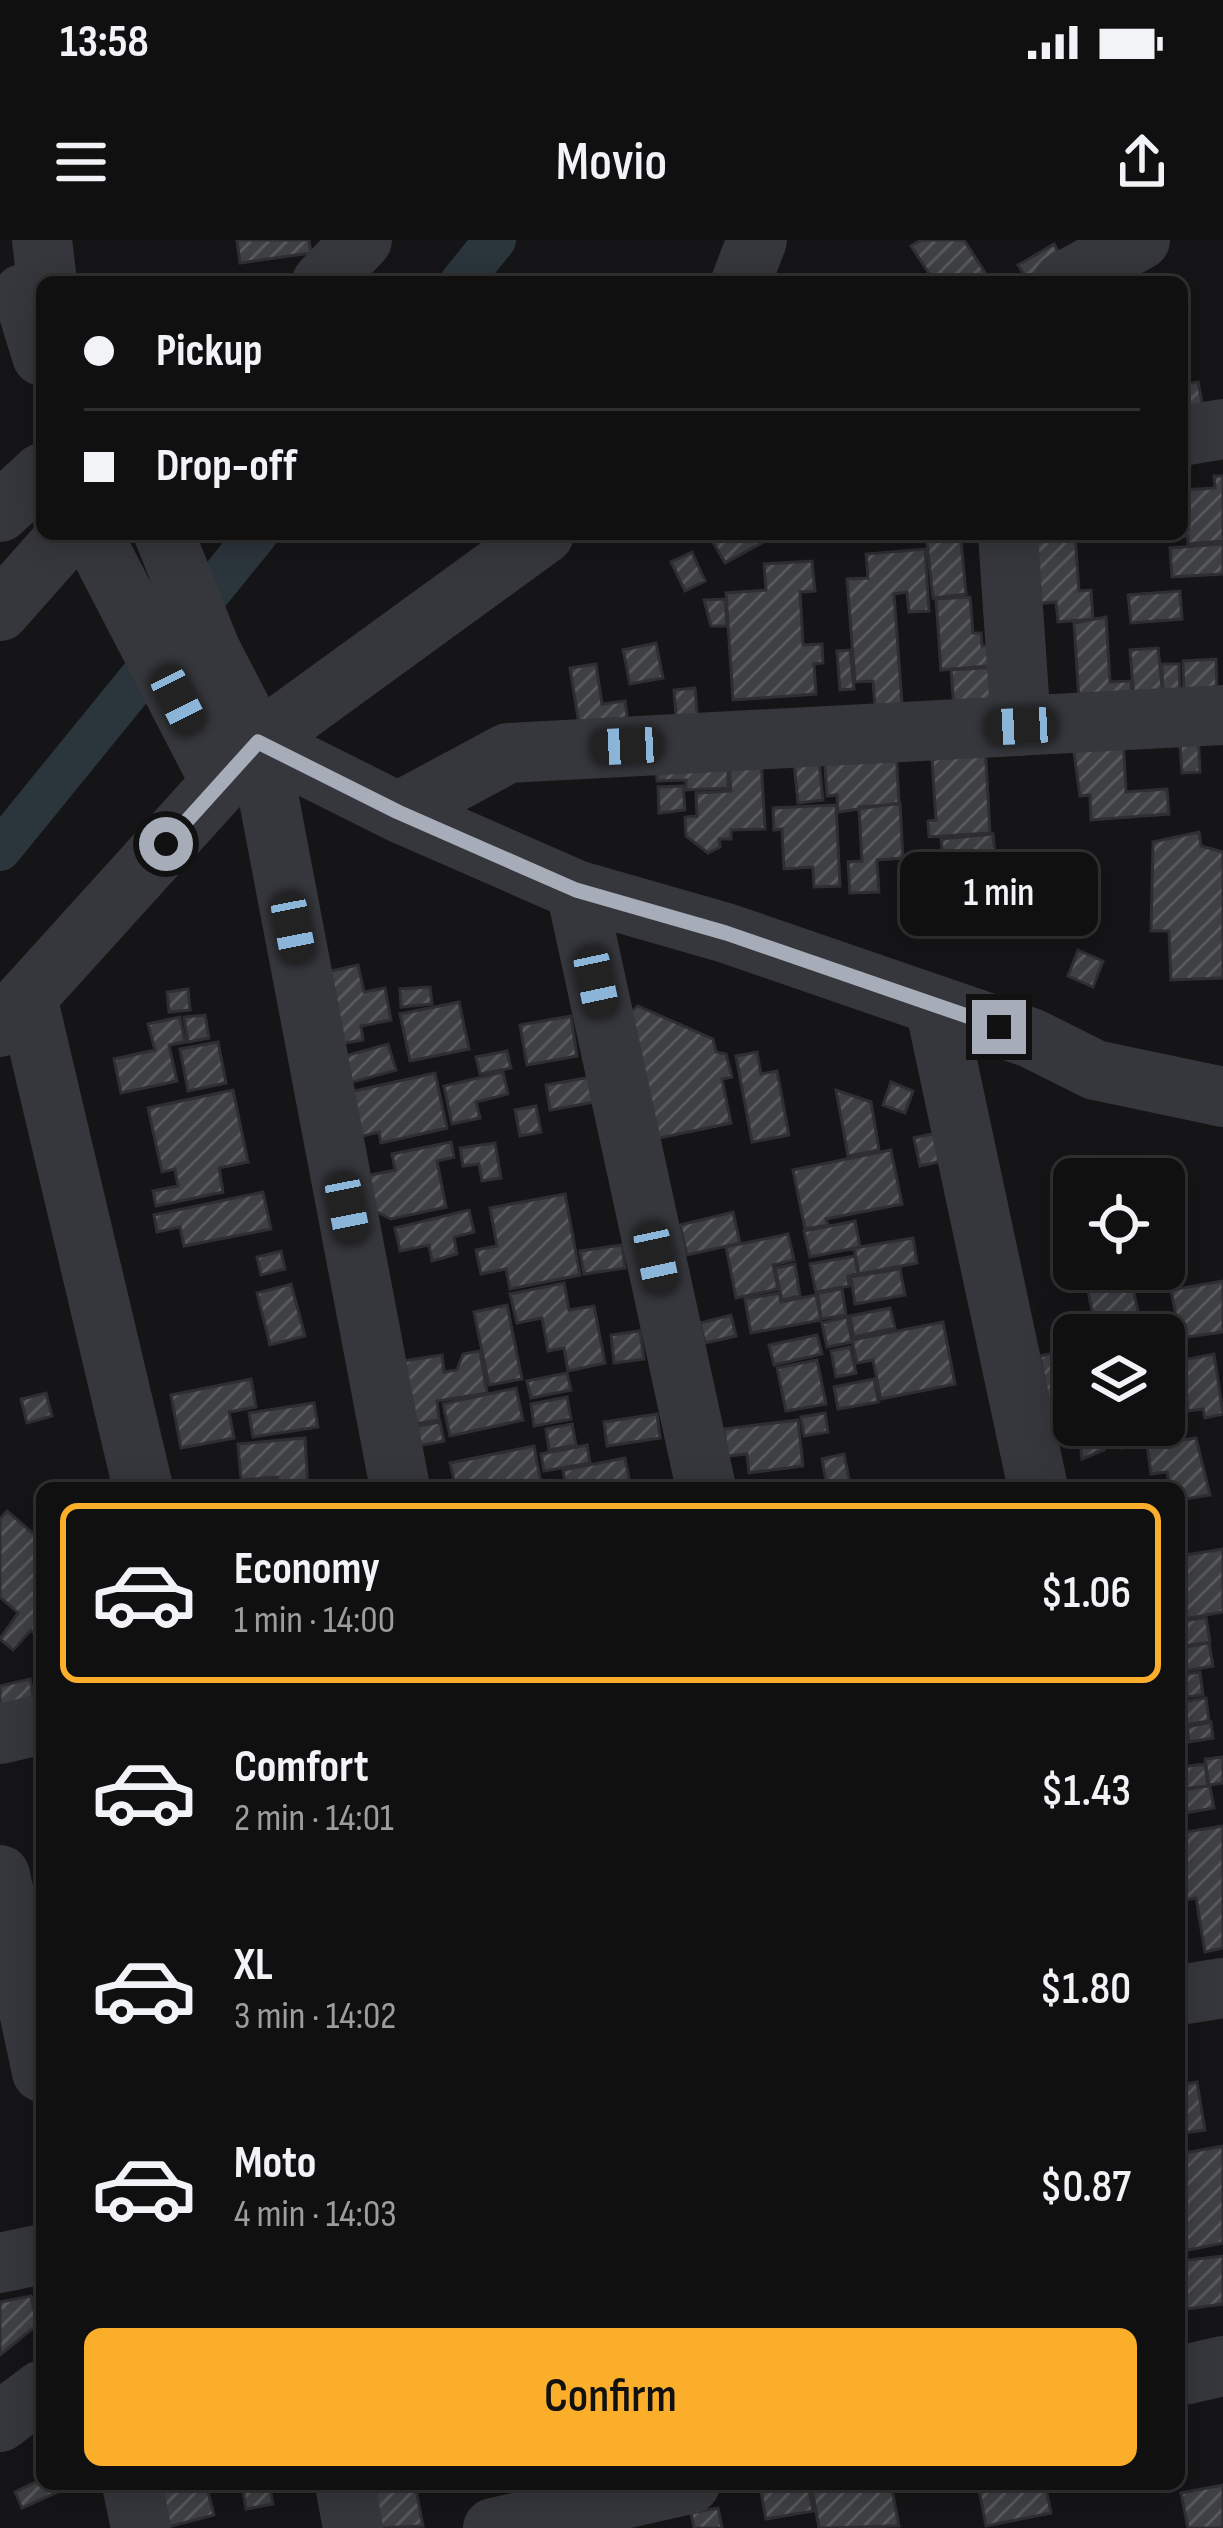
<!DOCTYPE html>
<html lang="en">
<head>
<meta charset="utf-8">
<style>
	:root { --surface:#101011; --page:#1e1e1f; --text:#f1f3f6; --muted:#9c9d9f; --line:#303031; --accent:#faae2a }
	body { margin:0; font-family:"Sofia Sans Condensed",sans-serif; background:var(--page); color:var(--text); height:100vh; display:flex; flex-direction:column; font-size:45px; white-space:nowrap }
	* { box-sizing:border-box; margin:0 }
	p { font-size:39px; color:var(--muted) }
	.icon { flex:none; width:66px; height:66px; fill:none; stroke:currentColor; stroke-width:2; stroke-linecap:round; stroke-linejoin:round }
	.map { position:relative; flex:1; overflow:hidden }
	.panel { position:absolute; left:36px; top:1242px; width:1149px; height:1008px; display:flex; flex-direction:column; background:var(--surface); border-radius:18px; box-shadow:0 6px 30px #0003,0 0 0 3px var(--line) }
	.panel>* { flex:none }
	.top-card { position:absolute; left:36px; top:36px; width:1152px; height:264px; border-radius:18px; box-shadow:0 6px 30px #0003,0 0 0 3px var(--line); display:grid; align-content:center; height:264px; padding:0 48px; background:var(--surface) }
	.fabs { position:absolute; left:1053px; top:918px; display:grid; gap:24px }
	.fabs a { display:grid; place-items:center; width:132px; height:132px; border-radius:18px; background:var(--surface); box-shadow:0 6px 30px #0003,0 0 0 3px var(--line); font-size:60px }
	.end { position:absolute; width:54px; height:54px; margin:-27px; border:15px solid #a6acb8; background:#111; box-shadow:0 0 0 6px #111 }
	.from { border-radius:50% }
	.bubble { position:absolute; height:84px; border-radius:18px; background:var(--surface); box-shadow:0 6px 30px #0003,0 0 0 3px var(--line); font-size:39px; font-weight:600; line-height:84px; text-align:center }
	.car { position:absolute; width:36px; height:72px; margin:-36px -18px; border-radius:15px; box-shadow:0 0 9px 3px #0007; background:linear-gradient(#222 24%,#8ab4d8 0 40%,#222 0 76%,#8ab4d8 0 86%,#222 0) }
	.top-card b { display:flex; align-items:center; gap:42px; height:114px; font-size:45px }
	.top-card b+b { border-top:3px solid var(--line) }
	.top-card i { width:30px; height:30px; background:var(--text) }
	ul { padding:21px 0 0; list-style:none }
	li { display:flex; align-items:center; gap:36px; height:180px; margin:0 24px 18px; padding:0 24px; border:6px solid transparent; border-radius:18px }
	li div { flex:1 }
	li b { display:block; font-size:45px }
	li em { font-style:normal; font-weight:600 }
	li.current { border-color:var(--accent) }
	li>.icon { width:108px; height:108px; stroke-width:1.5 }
	.primary-button { display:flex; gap:24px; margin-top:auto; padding:24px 48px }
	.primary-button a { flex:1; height:138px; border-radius:18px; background:var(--accent); color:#111; font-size:48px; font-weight:600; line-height:138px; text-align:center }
	.status { display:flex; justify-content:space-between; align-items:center; height:84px; padding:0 60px; background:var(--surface); direction:ltr }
	.status svg { height:33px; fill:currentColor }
	header { display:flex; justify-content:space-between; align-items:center; height:156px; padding:0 48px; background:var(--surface); font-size:54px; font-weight:600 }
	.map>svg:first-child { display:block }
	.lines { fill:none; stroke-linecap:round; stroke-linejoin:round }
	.canal { stroke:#2b353c; stroke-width:42 }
	.building { fill:url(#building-hatch); stroke:#2f2f33; stroke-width:3 }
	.minor { stroke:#36373c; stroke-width:60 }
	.route { stroke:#a6acb8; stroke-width:15 }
</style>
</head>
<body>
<div class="status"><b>13:58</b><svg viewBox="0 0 49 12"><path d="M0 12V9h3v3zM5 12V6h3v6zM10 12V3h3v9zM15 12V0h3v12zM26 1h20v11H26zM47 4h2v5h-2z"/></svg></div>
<header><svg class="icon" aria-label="menu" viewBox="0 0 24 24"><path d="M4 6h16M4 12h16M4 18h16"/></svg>Movio<svg class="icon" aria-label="share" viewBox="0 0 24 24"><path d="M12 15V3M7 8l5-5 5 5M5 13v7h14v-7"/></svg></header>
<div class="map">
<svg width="1223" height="2288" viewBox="0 0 1223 2288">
	<defs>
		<pattern id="building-hatch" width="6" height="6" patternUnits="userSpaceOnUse" patternTransform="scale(3)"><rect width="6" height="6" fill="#3f4044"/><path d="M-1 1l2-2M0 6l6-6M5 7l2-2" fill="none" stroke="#58595d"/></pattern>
	</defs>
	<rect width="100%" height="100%" fill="#151517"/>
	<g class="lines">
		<!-- canal -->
		<path class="canal" d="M461 42 495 0
			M0 610 257 294"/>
	</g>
	<!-- building -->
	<path class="building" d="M237 0H309L311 13 240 23Z
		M921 0H964L988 37 927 42 932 38 911 6Z
		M1054 4 1062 19 1027 40 1018 25Z
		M1198 142 1205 177 1182 181V145Z
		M1214 236H1223V301L1188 304V296L1166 297 1182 294V250L1215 248Z
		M718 294H766L769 299 725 323 713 302Z
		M926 294H987L961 300 966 354 933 358Z
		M1019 294H1075L1079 351 1091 350 1093 379 1058 382 1056 362 1024 365Z
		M1223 304V334L1172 337 1170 308Z
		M925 309 929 371 909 372 907 352 894 354 902 464 875 466 873 441 855 442 847 339 868 338 866 314Z
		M692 312 705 341 685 351 671 322Z
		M812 321 815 351 800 352 803 405 822 404 823 423 814 424 816 454 733 460 726 353 766 350 764 324Z
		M1180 351 1182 379 1131 383 1128 355Z
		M970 357 973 393H981L982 406 998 405 999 425 941 430 936 359Z
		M725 359 727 386H711L704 360Z
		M1106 377 1110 442 1131 441 1132 457 1079 460 1074 383Z
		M656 403 663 438 630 444 623 410Z
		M1158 408 1163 456 1134 458 1130 410Z
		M850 410 854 449 840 450 837 411Z
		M1216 419 1217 454 1184 455 1183 421Z
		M596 424 602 464 625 461 629 490 581 497 570 428Z
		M1162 424H1179L1180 457 1163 458Z
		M998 427 1000 466 954 469 951 430Z
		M695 448 698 484 677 487 674 450Z
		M1198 491 1200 532 1182 533 1179 492Z
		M1123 495 1126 552 1167 549 1169 574 1091 580 1090 555 1080 556 1072 499Z
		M985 504 990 593 929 597 928 581 936 580 932 520Z
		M896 508 899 563 838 572 837 555 827 556 824 512Z
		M818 511 823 560 798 563 793 514Z
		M761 518 765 589 731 590V599H719L720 607 708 613 686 596 685 577 697 576 696 553 731 551 729 520Z
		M728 519V548L686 550V540L657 541 656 522Z
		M683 546 685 570 659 573 658 547Z
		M900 564 903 618 877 620 879 652 850 653 848 622 862 621 859 567Z
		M836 565 840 646 814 647 813 627 784 629 782 589 774 590 773 568Z
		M1199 592 1201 606 1223 612V738L1171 740 1169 691H1151L1153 602Z
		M993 594 996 624 1015 622 1019 658 999 660 1001 684 951 689 941 599Z
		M1057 617 1059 644 1026 646 1024 619Z
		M944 634 946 656 920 658 919 648 913 649 911 637Z
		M1059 647 1061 673 1033 675 1031 649Z
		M1078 710 1103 721 1093 747 1068 736Z
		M358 725 364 752 385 748 391 780 361 786 363 800 332 805 318 734Z
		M430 747 432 764 401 767 400 749Z
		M188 749 190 770 169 772 167 752Z
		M459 762 469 809 410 821 400 774Z
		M638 766 713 799 716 812 726 814 732 837 722 839 731 883 645 901 628 775Z
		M205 775 209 798 188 802 184 777Z
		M571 776 577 816 527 825 520 785Z
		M180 777 185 802 169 805 177 841 121 853 114 819 155 810 148 784Z
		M218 802 226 843 188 851 180 809Z
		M388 804 396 830 342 845 334 819Z
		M507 811 511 828 480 834 476 817Z
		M757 812 761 834 777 831 789 895 752 902 736 816Z
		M503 832 508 854 476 862 480 878 452 884 444 846Z
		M435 833 447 888 381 903 379 892 351 899 341 854Z
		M591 837 595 862 550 870 546 845Z
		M891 842 913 851 905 873 883 865Z
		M233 850 248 922 219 928 223 952 156 966 153 951 178 946 175 929 162 932 148 868Z
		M836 850 871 862 879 910 848 916Z
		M536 866 541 892 520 896 515 870Z
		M945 891 952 919 920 926 914 898Z
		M451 902 454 917 437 921 446 967 391 979 373 970 366 936 395 930 392 914Z
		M495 903 501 938 482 941 479 924 463 926 460 908Z
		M891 910 902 964 826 979 828 985 805 989 793 930Z
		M263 952 271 989 184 1006 180 987 157 992 154 975Z
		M565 954 580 1035 510 1049 506 1029 481 1034 476 1010 497 1006 490 968Z
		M469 970 474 992 454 997 457 1014 432 1021 429 1005 400 1011 395 988Z
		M733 972 740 1003 687 1015 680 985Z
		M855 981 860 1007 810 1017 804 991Z
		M788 994 794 1020 773 1025 778 1049 736 1058 726 1007Z
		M913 998 917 1023 859 1034 854 1008Z
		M622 1005 625 1028 584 1034 580 1011Z
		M281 1011 285 1029 261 1035 257 1017Z
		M855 1016 858 1034 848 1036 849 1046 816 1052 810 1024Z
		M795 1024 800 1056 782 1060 775 1028Z
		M900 1029 905 1055 855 1064 851 1037Z
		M1129 1029 1143 1095H1097L1084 1032Z
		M1223 1041V1092L1180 1098 1171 1050Z
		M564 1043 569 1070 594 1066 605 1123 568 1131 564 1108 548 1111 542 1078 517 1083 510 1054Z
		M291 1044 305 1096 270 1105 257 1053Z
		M842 1049 846 1075 821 1079 818 1053Z
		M779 1053 781 1062 816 1055 821 1080 751 1093 745 1059Z
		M507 1065 522 1139 489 1145 474 1072Z
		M890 1068 895 1088 854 1097 850 1076Z
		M731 1075 736 1096 705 1103 700 1083Z
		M847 1077 852 1102 827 1107 822 1083Z
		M943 1082 955 1144 881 1159 873 1120 857 1123 852 1100Z
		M640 1091 644 1119 614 1123 611 1095Z
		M817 1095 822 1114 774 1125 769 1105Z
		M850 1107 856 1133 836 1137 831 1111Z
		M1069 1110 1074 1155 1048 1160 1040 1116Z
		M480 1111 487 1153 437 1161 439 1180 414 1184 403 1121 442 1115 444 1132 457 1130 463 1114Z
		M1214 1114 1223 1174 1205 1178 1203 1169 1188 1171 1183 1120Z
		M817 1120 826 1164 786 1171 777 1128Z
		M567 1133 571 1150 531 1158 527 1141Z
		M251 1139 256 1167 229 1172 234 1198 181 1208 171 1155Z
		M874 1139 878 1162 838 1169 834 1147Z
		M516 1148 523 1180 450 1196 443 1164Z
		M46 1153 52 1176 27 1183 21 1159Z
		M567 1157 571 1179 534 1186 531 1164Z
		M314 1163 318 1187 253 1197 249 1173Z
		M825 1173 828 1192 804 1196 801 1177Z
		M657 1174 660 1198 607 1206 604 1182Z
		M798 1180 803 1226 749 1233 747 1214 727 1216 724 1189Z
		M440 1182 444 1201 417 1206 413 1187Z
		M572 1184 576 1205 549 1210 546 1189Z
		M1078 1185H1100L1104 1210 1082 1219Z
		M1118 1185H1149L1152 1204 1122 1208Z
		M305 1198 308 1248H278L277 1237 241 1240 238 1204Z
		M1196 1198 1210 1255 1179 1260V1248H1170L1167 1232 1151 1234 1147 1205Z
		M587 1205 590 1223 544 1231 541 1214Z
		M534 1206 542 1248H456L450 1223Z
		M844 1214 851 1248H827L822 1219Z
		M625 1218 631 1248H566L563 1230Z
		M7 1271 42 1301V1399L31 1390 13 1410 0 1399 18 1373 0 1357V1279Z
		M1223 1309V1372L1179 1380V1316Z
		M1206 1377 1210 1402 1179 1407V1382Z
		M1209 1403 1213 1426 1179 1432V1408Z
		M1200 1432 1203 1455 1179 1458V1435Z
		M30 1439 37 1475 0 1483V1446Z
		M1206 1458 1209 1481 1184 1485 1180 1462Z
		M1211 1482 1213 1498 1189 1502 1187 1487Z
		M1223 1517V1543L1209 1545 1205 1519Z
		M1179 1519 1181 1527 1205 1524 1208 1546 1183 1550Z
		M1210 1546 1214 1568 1179 1574V1549Z
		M1223 1586V1708L1205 1712 1196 1658 1185 1660 1179 1593Z
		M1197 1842 1205 1890 1179 1894V1845Z
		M1223 1906V2003L1179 2012V1914Z
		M1223 2016V2064L1179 2070V2021Z
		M31 2056 37 2085 0 2115V2062Z
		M42 2239V2244H59L62 2250 22 2268 15 2252Z
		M150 2244H206L214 2275 164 2288Z
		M242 2244H269L273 2264 246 2269Z
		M415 2244 423 2286 373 2288 366 2253Z
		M808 2244 813 2271 766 2279 760 2247Z
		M811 2244H891L899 2286 819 2288Z
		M978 2244H1045L1051 2273 986 2286Z
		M1223 2245V2288H1188L1181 2253Z
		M718 2268 722 2288H694L691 2273Z"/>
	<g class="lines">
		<!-- minor -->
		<path class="minor" d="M42 0 47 42
			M322 42 362 0
			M741 42 757 0
			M1063 42 1140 0
			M23 54 42 116
			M1182 196 1223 189
			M0 272 42 233
			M92 294 221 543
			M164 294 210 409 258 502 400 1248
			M1008 294 1021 486
			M0 371 68 294
			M258 502 398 572 508 513 1223 475
			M398 572 576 650 706 1248
			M576 650 726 693 1031 798 1095 830 1223 857
			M27 757 143 1248
			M935 766 1038 1248
			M0 787 258 502 544 294
			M0 1494 42 1484
			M0 1635 42 1832
			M1179 1755 1223 1748
			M0 2023 42 2014
			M1179 2136 1223 2126
			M0 2182 42 2150
			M132 2244 141 2288
			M345 2244 353 2288
			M493 2288 690 2244"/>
	</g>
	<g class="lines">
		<!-- route -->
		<path class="route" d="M166 604 258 502 398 572 576 650 726 693 999 787"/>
	</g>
</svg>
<div class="fabs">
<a><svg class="icon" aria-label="locate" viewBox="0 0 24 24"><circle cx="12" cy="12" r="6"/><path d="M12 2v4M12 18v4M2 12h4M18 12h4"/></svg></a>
<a><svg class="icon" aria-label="layers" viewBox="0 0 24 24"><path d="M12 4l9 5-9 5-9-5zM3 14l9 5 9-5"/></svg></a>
</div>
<i class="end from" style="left:166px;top:604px"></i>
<i class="end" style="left:999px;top:787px"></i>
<div class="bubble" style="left:900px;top:612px;width:198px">1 min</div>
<i class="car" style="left:178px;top:460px;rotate:153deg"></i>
<i class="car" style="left:1021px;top:486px;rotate:267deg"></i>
<i class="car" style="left:627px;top:506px;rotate:267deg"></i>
<i class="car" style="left:293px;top:688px;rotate:169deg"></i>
<i class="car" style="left:596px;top:742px;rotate:168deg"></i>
<i class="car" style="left:347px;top:968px;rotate:169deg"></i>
<i class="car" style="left:656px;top:1018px;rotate:168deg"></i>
<div class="top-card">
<b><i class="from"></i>Pickup</b>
<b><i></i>Drop-off</b>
</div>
<section class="panel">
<ul>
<li class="current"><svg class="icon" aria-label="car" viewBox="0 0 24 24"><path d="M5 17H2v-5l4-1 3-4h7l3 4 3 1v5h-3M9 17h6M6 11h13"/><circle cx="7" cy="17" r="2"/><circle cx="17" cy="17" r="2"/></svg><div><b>Economy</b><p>1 min · 14:00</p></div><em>$1.06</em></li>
<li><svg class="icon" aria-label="car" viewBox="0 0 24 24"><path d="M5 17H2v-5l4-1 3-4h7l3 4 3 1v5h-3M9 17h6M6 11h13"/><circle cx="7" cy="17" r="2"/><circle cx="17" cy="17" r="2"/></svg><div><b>Comfort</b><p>2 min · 14:01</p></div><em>$1.43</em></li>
<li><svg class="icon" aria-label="car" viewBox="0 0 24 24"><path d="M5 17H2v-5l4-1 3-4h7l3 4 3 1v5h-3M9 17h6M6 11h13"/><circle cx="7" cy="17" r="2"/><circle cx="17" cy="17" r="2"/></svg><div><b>XL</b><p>3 min · 14:02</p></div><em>$1.80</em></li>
<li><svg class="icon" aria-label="car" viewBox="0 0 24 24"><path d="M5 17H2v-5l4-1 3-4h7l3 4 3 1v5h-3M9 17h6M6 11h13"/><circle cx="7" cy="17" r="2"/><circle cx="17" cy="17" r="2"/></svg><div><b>Moto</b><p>4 min · 14:03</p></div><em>$0.87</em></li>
</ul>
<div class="primary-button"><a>Confirm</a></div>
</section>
</div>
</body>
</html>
